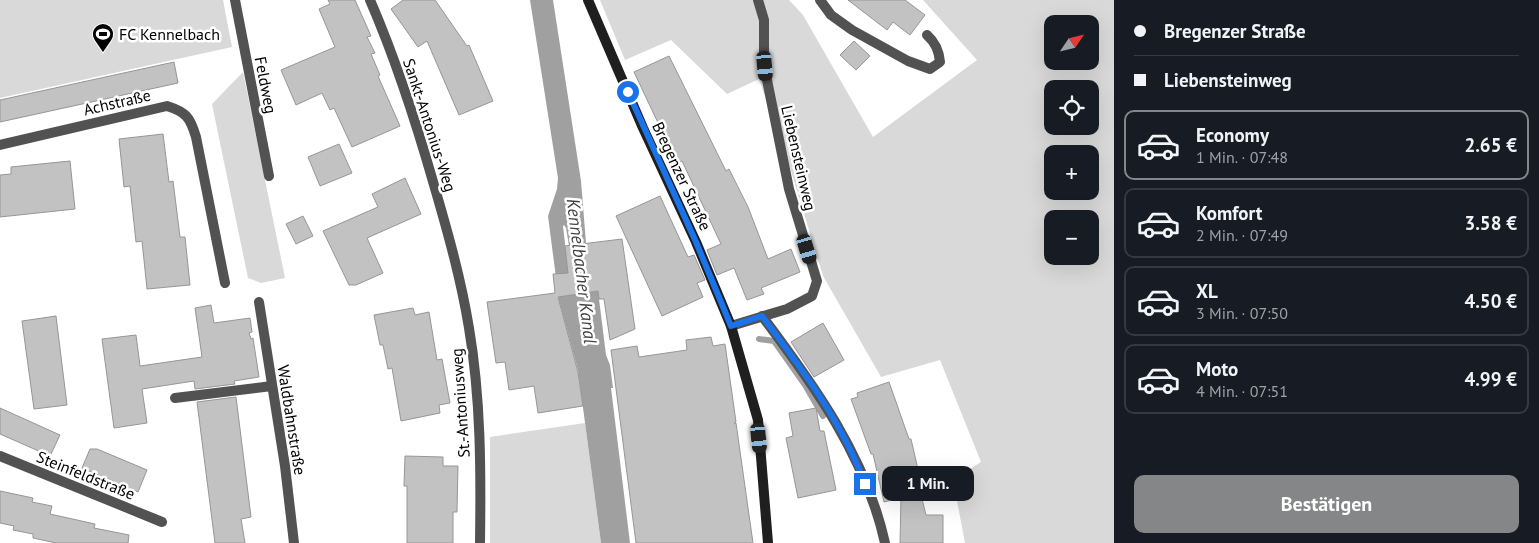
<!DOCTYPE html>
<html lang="de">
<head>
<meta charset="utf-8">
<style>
	:root { --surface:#171b24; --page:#20242c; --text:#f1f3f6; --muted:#9ea1a6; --line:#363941; --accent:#858687 }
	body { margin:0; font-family:"PT Sans",sans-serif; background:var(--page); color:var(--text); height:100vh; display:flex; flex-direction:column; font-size:19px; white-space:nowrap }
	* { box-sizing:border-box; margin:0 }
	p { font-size:16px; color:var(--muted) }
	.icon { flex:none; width:28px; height:28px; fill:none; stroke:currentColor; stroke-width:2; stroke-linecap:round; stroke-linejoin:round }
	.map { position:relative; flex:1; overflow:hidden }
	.sheet { display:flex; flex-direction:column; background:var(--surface); width:425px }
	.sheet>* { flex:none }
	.guide { display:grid; align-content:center; height:110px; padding:0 20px; background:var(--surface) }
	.needle { width:32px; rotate:55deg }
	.controls { position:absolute; left:1044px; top:15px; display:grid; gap:10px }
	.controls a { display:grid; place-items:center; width:55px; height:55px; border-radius:10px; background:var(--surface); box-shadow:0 5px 20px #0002; font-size:25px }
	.end { position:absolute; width:22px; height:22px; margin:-11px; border:6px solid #1a73e8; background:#fff; box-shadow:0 0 0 2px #fff }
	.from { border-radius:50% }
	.bubble { position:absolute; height:35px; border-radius:10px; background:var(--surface); box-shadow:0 5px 20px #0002; font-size:16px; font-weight:700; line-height:35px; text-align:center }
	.car { position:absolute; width:15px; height:30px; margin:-15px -8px; border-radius:6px; box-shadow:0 0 4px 1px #0007; background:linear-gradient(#222 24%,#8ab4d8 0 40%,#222 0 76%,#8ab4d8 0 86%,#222 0) }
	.guide b { display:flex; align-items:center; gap:18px; height:48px; font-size:19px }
	.guide b+b { border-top:1px solid var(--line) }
	.guide i { width:12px; height:12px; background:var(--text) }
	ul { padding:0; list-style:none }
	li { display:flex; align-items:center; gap:15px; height:70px; margin:0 10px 8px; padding:0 10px; border:2px solid var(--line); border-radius:10px }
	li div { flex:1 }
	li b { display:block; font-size:19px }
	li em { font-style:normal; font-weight:700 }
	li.current { border-color:var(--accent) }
	li>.icon { width:45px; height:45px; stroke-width:1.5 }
	.button { display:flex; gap:10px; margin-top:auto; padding:10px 20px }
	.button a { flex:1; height:58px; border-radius:10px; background:var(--accent); color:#fff; font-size:20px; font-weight:700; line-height:58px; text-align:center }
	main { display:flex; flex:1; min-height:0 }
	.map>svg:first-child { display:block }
	.green { fill:#d9d9d9; fill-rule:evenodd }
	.water { fill:#a0a0a0 }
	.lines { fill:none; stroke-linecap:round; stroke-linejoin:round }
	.stream { stroke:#a0a0a0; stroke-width:6 }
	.building { fill:#c2c2c2; stroke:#969696 }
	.lane { stroke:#525252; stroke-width:10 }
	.street { stroke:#525252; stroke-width:10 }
	.secondary { stroke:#1f1f1f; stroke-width:10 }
	.route { stroke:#1a73e8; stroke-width:6 }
	.labels { text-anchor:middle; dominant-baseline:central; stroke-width:5; stroke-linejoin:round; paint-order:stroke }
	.poi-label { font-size:16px; fill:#000; stroke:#fff; text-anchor:start }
	.street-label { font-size:16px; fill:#000; stroke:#fff }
	.water-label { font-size:18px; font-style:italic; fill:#414141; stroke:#fff }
</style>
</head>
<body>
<main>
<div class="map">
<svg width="1114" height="543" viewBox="0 0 1114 543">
	<rect width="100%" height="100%" fill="#fff"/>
	<!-- green -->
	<path class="green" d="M0 0H223L232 47 0 98Z
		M600 0H789L803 15 873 137 977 60 923 0H1114V543H965L953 480 981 462 940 360 881 377 823 276 792 174 759 79 727 94 671 40 625 60ZM1052 24H1090V61H1052ZM1052 89H1090V126H1052ZM1052 154H1090V191H1052ZM1052 219H1090V256H1052Z
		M243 72 285 278 261 283 248 278 212 104Z
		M585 423 601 543H490V437Z"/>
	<!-- water -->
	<path class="water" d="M530 0H553L581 181 586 243 569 246 566 228 564 225 563 226 571 295 598 291 606 355 610 365 613 388H611L630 543H601L578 370 559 300 552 247 548 216 557 189 558 178Z"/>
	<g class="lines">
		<!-- stream -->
		<path class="stream" d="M759 339 774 341 805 385 823 416"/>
	</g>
	<!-- building -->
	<path class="building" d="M328 0H355L371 36 367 37 375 53 371 54 380 75 378 76 400 126 352 147 334 108 330 110 322 93 296 105 281 70 335 47 319 9 330 4Z
		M403 0H435L467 46 469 45 493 101 459 115 427 41 418 47 391 9Z
		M848 0H905L925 15 910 35 893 22 887 30Z
		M854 41 870 56 856 70 840 55Z
		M669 56 726 171 729 169 748 207 768 259 791 249 800 272 761 288 764 294 747 300 734 268 717 275 707 250 721 244 682 161 677 163 634 72Z
		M174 62 178 83 0 122V100Z
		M163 134 169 182 173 181 180 237H185L190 285 147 289 142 241 136 242 130 186 124 187 119 139Z
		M339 144 352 173 320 186 308 157Z
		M70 161 75 209 0 217V175L11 174V167Z
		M405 178 421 214 367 238 383 273 356 285H349L323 231 378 207 372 194Z
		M660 196 688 257 694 255 705 280 697 283 703 297 662 316 616 216Z
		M303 216 313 236 296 244 286 224Z
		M622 239 635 329 610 340 604 299H599L598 291 558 297 578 372 583 406 538 413 534 386 509 390 505 362 496 363 487 302 555 293 553 274 568 273 565 246Z
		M211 305 214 323 250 318 252 332 249 333 251 339 253 338 259 377 234 381 235 384 195 389 194 381 142 389 147 423 114 428 102 339 136 335 140 366 202 357 195 308Z
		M413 308 415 315 429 312 437 360 442 359 450 403 439 405 440 413 401 421 392 368 388 369 383 345H380L374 315Z
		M56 316 67 405 34 409 22 321Z
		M823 323 844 360 814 377 791 342Z
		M711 337 713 346 725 344 736 422 734 423H736L753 543H636L611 350 637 346 639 357 687 350 686 340Z
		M889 382 909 439H911L920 478 917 479 926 515H943V543H900L901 498 884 502 873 454H871L851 399 858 397 857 393Z
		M236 397 251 517 241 519 245 543H215L197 402Z
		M0 408 60 435 50 456 0 434Z
		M816 408 820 431H824L836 490 798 498 786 438 793 436 789 413Z
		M90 449H97L147 470 138 492 82 468Z
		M405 456 443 457V466H458L457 512H453V543H407V486H404Z
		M0 491 33 498 32 502 52 506 50 514 95 524 94 528 129 535 128 543H56L33 538V534L13 530 14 526 0 523Z"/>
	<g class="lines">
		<!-- lane -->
		<path class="lane" d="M820 0 831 15 852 30 908 61 930 69 940 62C939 51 936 43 927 35
			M175 398 272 386"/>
		<!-- street -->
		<path class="street" d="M235 0 269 176
			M370 0C396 60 416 122 434 185 448 233 461 279 469 328 481 399 481 472 480 543
			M0 145 167 106C186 112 190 117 196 137L225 283
			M259 302 285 466 294 543
			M762 316C814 385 866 457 885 543
			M731 326 787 309 812 296 817 281 789 189 767 80 764 51V20L758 0
			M0 456 162 522"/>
		<!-- secondary -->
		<path class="secondary" d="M588 0 643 128 696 242 731 326 758 420 768 543"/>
	</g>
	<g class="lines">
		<!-- route -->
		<path class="route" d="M628 92 696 242 731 326 762 316C802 369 842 422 865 484"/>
	</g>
	<!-- icons -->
	<defs>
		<g id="stadium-pin" transform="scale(1.125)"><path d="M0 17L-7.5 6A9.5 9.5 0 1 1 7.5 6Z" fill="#000" stroke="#fff"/><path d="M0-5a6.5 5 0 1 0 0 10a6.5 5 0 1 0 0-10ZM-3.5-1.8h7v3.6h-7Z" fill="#fff"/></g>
	</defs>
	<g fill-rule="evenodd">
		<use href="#stadium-pin" x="103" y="34"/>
	</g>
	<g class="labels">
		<!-- poi labels -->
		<g class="poi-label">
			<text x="119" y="34">FC Kennelbach</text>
		</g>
		<!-- street labels -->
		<g class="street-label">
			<text transform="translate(266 85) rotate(79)">Feldweg</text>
			<text transform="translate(117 102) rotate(-13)">Achstraße</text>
			<text transform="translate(430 125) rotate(72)">Sankt-Antonius-Weg</text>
			<text transform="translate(799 158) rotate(77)">Liebensteinweg</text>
			<text transform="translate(682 176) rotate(65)">Bregenzer Straße</text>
			<text transform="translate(460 403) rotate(-94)">St.-Antoniusweg</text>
			<text transform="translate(292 420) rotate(81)">Waldbahnstraße</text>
			<text transform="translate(86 475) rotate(22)">Steinfeldstraße</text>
		</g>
		<!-- water labels -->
		<g class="water-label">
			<text transform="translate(582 271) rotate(83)">Kennelbacher Kanal</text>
		</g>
	</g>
</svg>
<div class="controls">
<a><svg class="needle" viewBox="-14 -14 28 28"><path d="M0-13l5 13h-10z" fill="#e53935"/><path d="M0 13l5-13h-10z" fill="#9ea1a6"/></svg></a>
<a><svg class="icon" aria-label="locate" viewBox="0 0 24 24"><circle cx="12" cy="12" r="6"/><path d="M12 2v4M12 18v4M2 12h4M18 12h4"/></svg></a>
<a>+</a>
<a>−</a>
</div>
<i class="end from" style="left:628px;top:92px"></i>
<i class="end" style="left:865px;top:484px"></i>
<div class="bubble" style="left:882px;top:466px;width:92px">1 Min.</div>
<i class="car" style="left:765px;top:66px;rotate:175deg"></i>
<i class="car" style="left:807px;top:249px;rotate:163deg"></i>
<i class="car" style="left:759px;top:438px;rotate:174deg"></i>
</div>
<section class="sheet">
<div class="guide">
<b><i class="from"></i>Bregenzer Straße</b>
<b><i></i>Liebensteinweg</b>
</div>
<ul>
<li class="current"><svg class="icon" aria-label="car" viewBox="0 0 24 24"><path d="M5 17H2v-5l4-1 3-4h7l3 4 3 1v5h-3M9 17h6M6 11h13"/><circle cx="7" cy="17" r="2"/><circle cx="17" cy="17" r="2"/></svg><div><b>Economy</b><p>1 Min. · 07:48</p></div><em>2.65 €</em></li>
<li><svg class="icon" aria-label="car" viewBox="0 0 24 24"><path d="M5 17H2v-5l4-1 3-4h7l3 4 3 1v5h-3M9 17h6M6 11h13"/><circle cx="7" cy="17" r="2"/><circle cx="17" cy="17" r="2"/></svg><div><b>Komfort</b><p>2 Min. · 07:49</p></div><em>3.58 €</em></li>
<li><svg class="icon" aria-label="car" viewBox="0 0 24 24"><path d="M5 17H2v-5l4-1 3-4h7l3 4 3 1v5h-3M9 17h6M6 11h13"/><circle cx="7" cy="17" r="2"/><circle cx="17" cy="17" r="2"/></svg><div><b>XL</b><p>3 Min. · 07:50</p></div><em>4.50 €</em></li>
<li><svg class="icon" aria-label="car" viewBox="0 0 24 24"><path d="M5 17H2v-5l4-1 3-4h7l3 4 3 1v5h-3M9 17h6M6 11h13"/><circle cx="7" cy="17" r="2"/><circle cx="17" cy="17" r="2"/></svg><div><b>Moto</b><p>4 Min. · 07:51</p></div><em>4.99 €</em></li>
</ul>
<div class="button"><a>Bestätigen</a></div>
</section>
</main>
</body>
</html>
